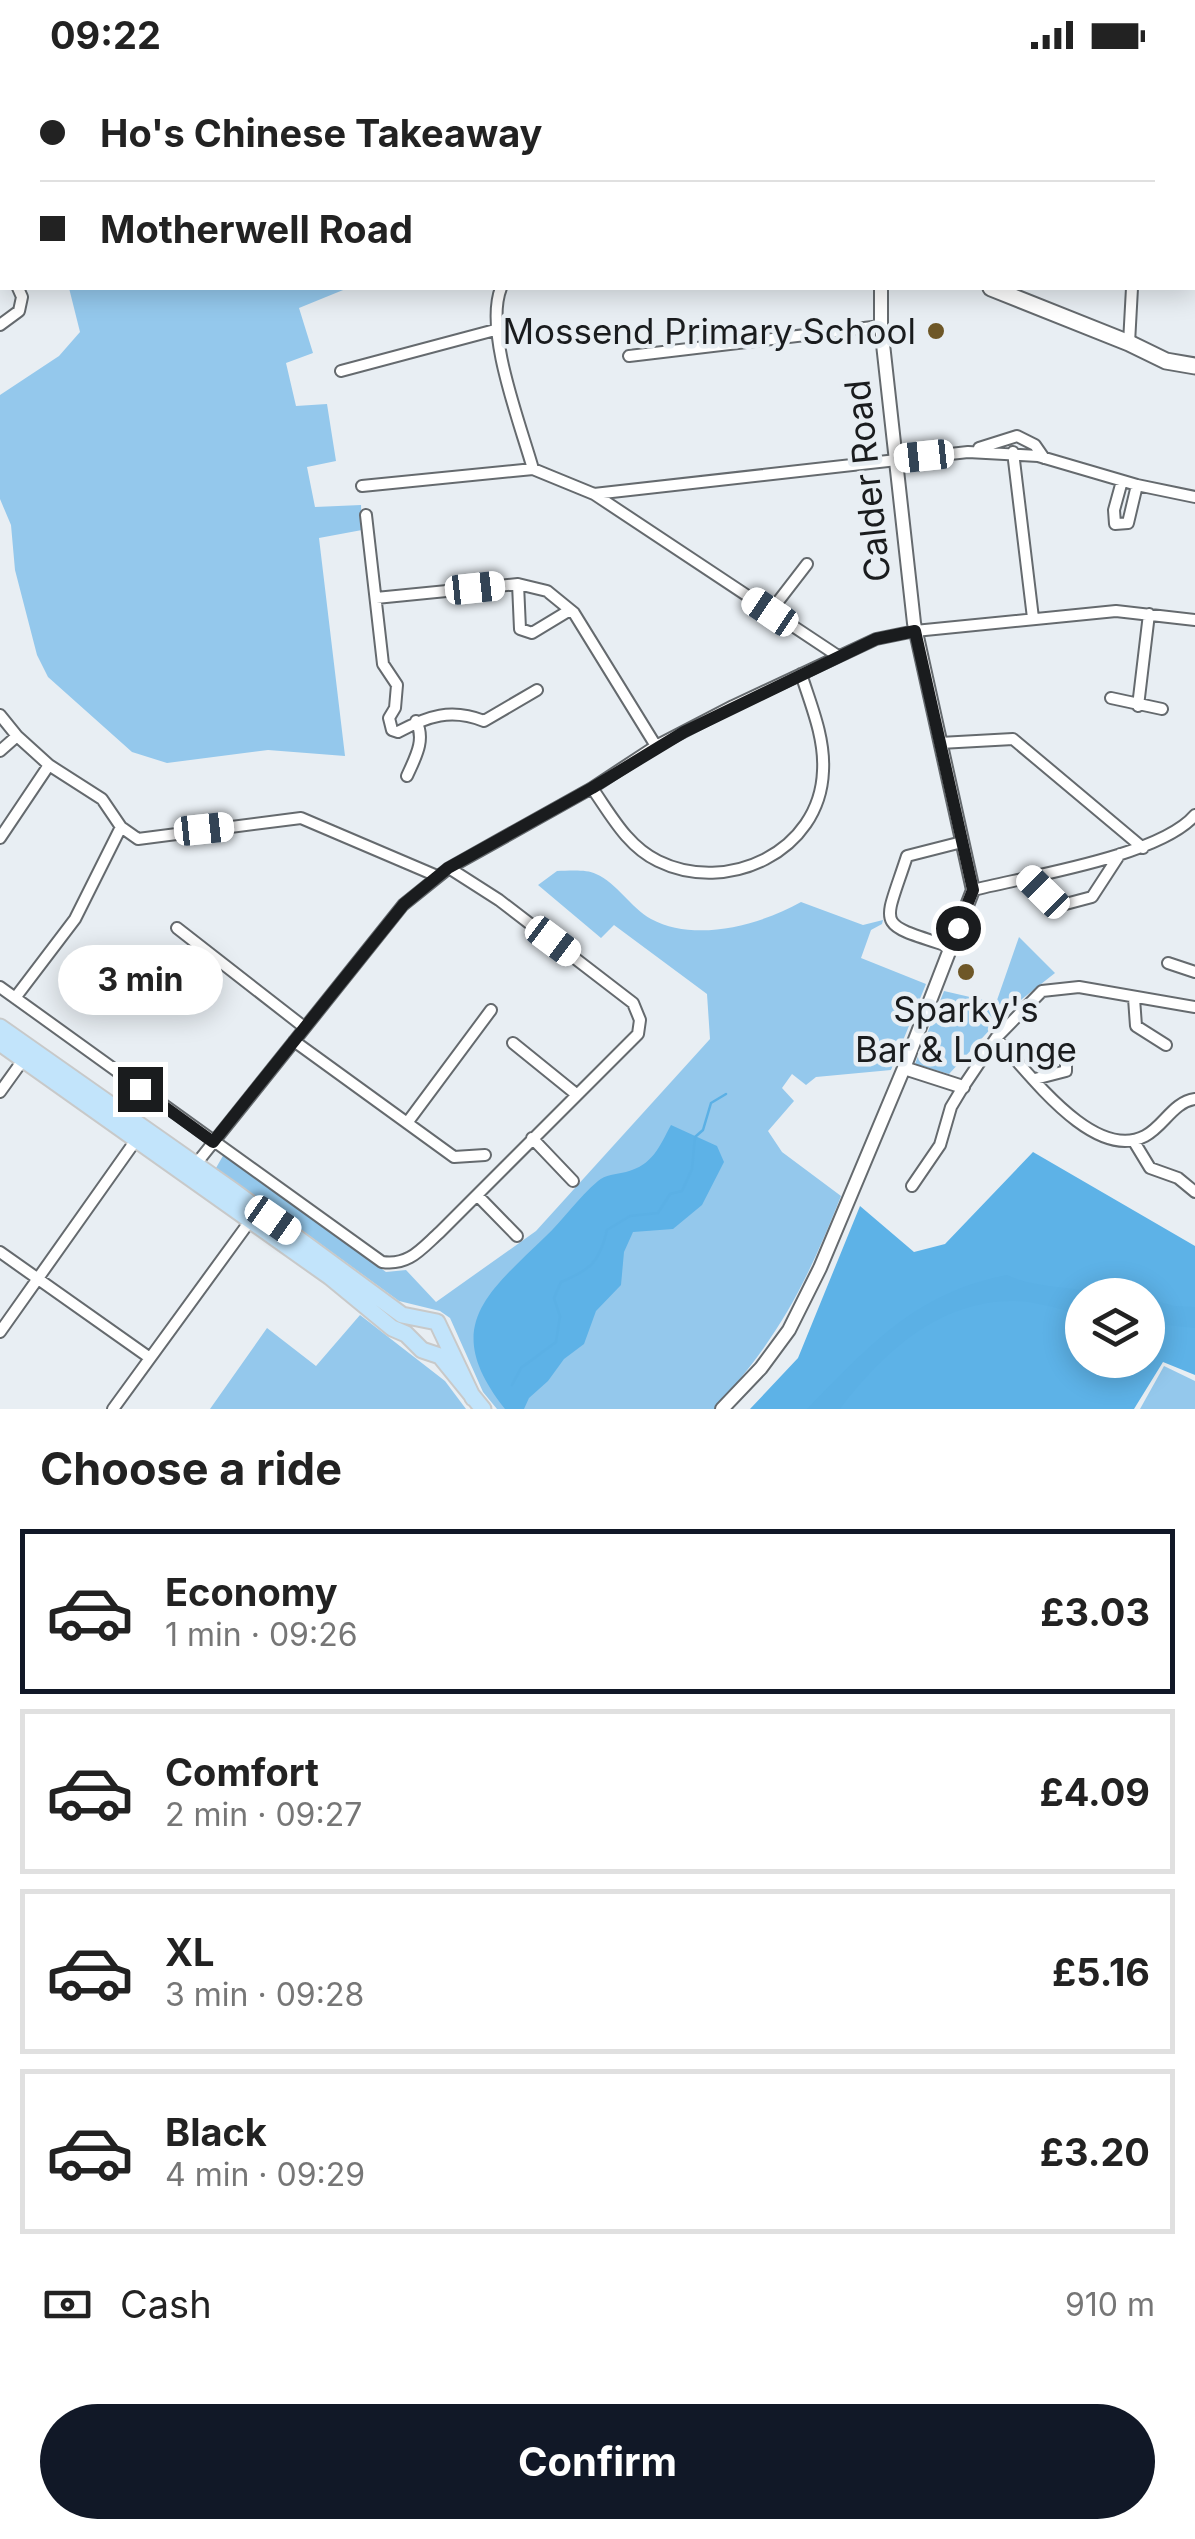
<!DOCTYPE html>
<html lang="en">
<head>
<meta charset="utf-8">
<style>
	:root { --surface:#fff; --page:#f6f6f6; --text:#222; --muted:#767676; --line:#e0e0e0; --accent:#111827 }
	body { margin:0; font-family:Inter,sans-serif; background:var(--page); color:var(--text); height:100vh; display:flex; flex-direction:column; font-size:38px; white-space:nowrap }
	* { box-sizing:border-box; margin:0 }
	p { font-size:32px; color:var(--muted) }
	.icon { flex:none; width:55px; height:55px; fill:none; stroke:currentColor; stroke-width:2; stroke-linecap:round; stroke-linejoin:round }
	.map { position:relative; height:1339px; overflow:hidden }
	.side { display:flex; flex-direction:column; background:var(--surface); flex:1 }
	.side>* { flex:none }
	.guide { position:absolute; left:0px; top:0px; width:1195px; height:220px; box-shadow:0 5px 25px #0003; display:grid; align-content:center; height:220px; padding:0 40px; background:var(--surface) }
	.tools { position:absolute; left:1065px; top:1208px; display:grid; gap:20px }
	.tools a { display:grid; place-items:center; width:100px; height:100px; border-radius:50%; background:var(--surface); box-shadow:0 5px 25px #0003; font-size:50px }
	.end { position:absolute; width:45px; height:45px; margin:-22px; border:12px solid #1a1c1e; background:#fff; box-shadow:0 0 0 5px #fff }
	.from { border-radius:50% }
	.bubble { position:absolute; height:70px; border-radius:35px; background:var(--surface); box-shadow:0 5px 25px #0003; font-size:32px; font-weight:700; line-height:70px; text-align:center }
	.car { position:absolute; width:30px; height:60px; margin:-30px -15px; border-radius:12px; box-shadow:0 0 8px 2px #0007; background:linear-gradient(#fff 24%,#345 0 40%,#fff 0 76%,#345 0 86%,#fff 0) }
	.guide b { display:flex; align-items:center; gap:35px; height:95px; font-size:38px }
	.guide b+b { border-top:2px solid var(--line) }
	.guide i { width:25px; height:25px; background:var(--text) }
	ul { padding:0; list-style:none }
	li { display:flex; align-items:center; gap:30px; height:165px; margin:0 20px 15px; padding:0 20px; border:5px solid var(--line); border-radius:0px }
	li div { flex:1 }
	li b { display:block; font-size:38px }
	li em { font-style:normal; font-weight:700 }
	li.selected { border-color:var(--accent) }
	li>.icon { width:90px; height:90px; stroke-width:1.5 }
	h2 { padding:0 40px; font-size:45px; line-height:120px }
	.pay { display:flex; align-items:center; gap:25px; height:110px; padding:0 40px; font-size:38px }
	.pay p { margin-inline-start:auto }
	.primary-button { display:flex; gap:20px; margin-top:auto; padding:20px 40px }
	.primary-button a { flex:1; height:115px; border-radius:60px; background:var(--accent); color:#fff; font-size:40px; font-weight:700; line-height:115px; text-align:center }
	.status { display:flex; justify-content:space-between; align-items:center; height:70px; padding:0 50px; background:var(--surface); direction:ltr }
	.status svg { height:28px; fill:currentColor }
	.map>svg:first-child { display:block }
	.green { fill:#94c8ec }
	.forest { fill:#5db2e7; fill-rule:evenodd }
	.water { fill:#5bb0e5 }
	.lines { fill:none; stroke-linecap:round; stroke-linejoin:round }
	.stream { stroke:#5bb0e5; stroke-width:2.5 }
	.minor-casing { stroke:#656a6e; stroke-width:14 }
	.tertiary-casing { stroke:#656a6e; stroke-width:16 }
	.secondary-casing { stroke:#656a6e; stroke-width:19 }
	.primary-casing { stroke:#c8c9c9; stroke-width:19 }
	.minor { stroke:#fff; stroke-width:10 }
	.tertiary { stroke:#fff; stroke-width:12 }
	.secondary { stroke:#fff; stroke-width:15 }
	.primary { stroke:#c2e4fb; stroke-width:15 }
	.rail { stroke:#75797c; stroke-width:2.5; stroke-dasharray:20 10; stroke-linecap:butt }
	.route { stroke:#1a1c1e; stroke-width:12 }
	.poi-dot { fill:#6e5727; stroke:#e8eef3; stroke-width:4 }
	.labels { text-anchor:middle; dominant-baseline:central; stroke-width:9; stroke-linejoin:round; paint-order:stroke }
	.poi-label { font-size:35px; fill:#1a1c1e; stroke:#e8eef3; text-anchor:end }
	.street-label { font-size:35px; fill:#1a1c1e; stroke:#e8eef3 }
</style>
</head>
<body>
<div class="status"><b>09:22</b><svg viewBox="0 0 49 12"><path d="M0 12V9h3v3zM5 12V6h3v6zM10 12V3h3v9zM15 12V0h3v12zM26 1h20v11H26zM47 4h2v5h-2z"/></svg></div>
<div class="map">
<svg width="1195" height="1339" viewBox="0 0 1195 1339">
	<rect width="100%" height="100%" fill="#e8eef3"/>
	<!-- green -->
	<path class="green" d="M69 218H348L299 238 313 283 286 293 296 336 327 334 336 391 307 397 315 437 361 435 362 460 319 468 345 686 268 680 167 693 132 682 48 607 37 585 15 500 11 455 0 429V325L59 286 80 262Z
		M557 801C568 801 586 799 596 804 617 813 631 838 651 849 696 873 760 855 801 832L863 855 883 850 882 854 871 860 861 888 926 914 891 1000 816 1007 806 1015 792 1004 782 1018 794 1031 768 1061 782 1082 841 1126C806 1214 779 1268 714 1339H497L483 1322 450 1248 440 1241 399 1231 216 1098 224 1084 386 1202 406 1200 436 1232 536 1161 710 969 707 924 614 855 601 868 538 815Z
		M1019 867 1055 903 1008 940 949 1004 915 994 944 921 996 933Z
		M360 1245 445 1311 466 1339H210L267 1258 316 1296Z
		M1164 1296 1195 1311V1339H1140Z"/>
	<!-- forest -->
	<path class="forest" d="M671 1055 717 1076 724 1092 702 1135 673 1159 633 1162 624 1182 621 1215 596 1241 584 1274 564 1289 548 1311 529 1328 524 1339H505C441 1258 485 1225 545 1167 563 1150 578 1128 598 1111 605 1105 616 1104 626 1102 653 1095 659 1077 671 1055Z
		M1033 1082 1195 1176V1305L1163 1292 1134 1339H750L798 1288 860 1136 914 1182 945 1174ZM1082 1225H1148V1290H1082Z"/>
	<!-- water -->
	<path class="water" d="M1007 1205C1037 1219 1076 1216 1108 1225H1082V1244C1060 1240 1036 1231 1013 1231 938 1231 883 1283 840 1339H807C870 1275 915 1223 1007 1205Z
		M1148 1229 1175 1236 1195 1237V1258L1148 1253Z"/>
	<g class="lines">
		<!-- stream -->
		<path class="stream" d="M512 1315 521 1298 556 1272 560 1246 554 1228 561 1212C590 1200 600 1192 607 1160L630 1146 658 1143 670 1124 682 1121 692 1099 695 1067 703 1060 711 1033 726 1024"/>
		<!-- minor casing -->
		<g class="minor-casing">
			<path id="minor" d="M201 0 202 2
				M481 0 485 2
				M445 2 448 0
				M566 2 576 0
				M1031 2 1038 0
				M0 62 2 86
				M0 101 2 100
				M0 205H2
				M501 218C484 261 520 353 533 399
				M0 255 19 241 22 227 18 218
				M1129 273 1132 218
				M629 286 881 256
				M341 301 495 260
				M979 378 1017 366 1035 375 1044 388
				M1013 382 1033 548
				M1122 411 1114 440 1115 454 1128 453 1137 415
				M362 416 533 399 594 424 968 382 1038 386 1137 415 1195 427
				M594 424 838 586
				M366 445 383 594 397 615 395 638 389 648 392 660 398 662C428 646 451 638 484 651L537 620
				M518 514 520 559 532 563 570 540
				M376 528 518 514 547 521 574 543 656 676
				M770 542 807 494
				M1111 628 1162 639
				M1138 636 1149 544
				M0 645 17 666 49 695 102 729 121 757 138 769 301 748 437 806
				M940 673 1013 669 1143 778
				M0 681 17 666
				M407 706C415 688 426 670 416 651
				M592 718C611 745 627 776 658 791 727 825 820 782 823 701 825 668 811 635 801 604
				M0 768 49 695
				M1028 807 1058 836 1092 827 1120 784
				M973 820C1029 806 1160 786 1195 745
				M177 858 304 957
				M951 877C874 852 883 860 907 786L962 772
				M1168 893 1195 902
				M0 917 382 1192C409 1196 421 1179 440 1162L638 964 640 950 633 933 499 830 449 798
				M182 924 211 885
				M15 928 75 849 121 757
				M1134 928 1136 956 1166 975
				M996 968C1028 1001 1093 1093 1145 1066 1164 1056 1173 1032 1195 1029
				M294 971 454 1087 485 1085
				M513 973 576 1024
				M1035 1009 1066 1001V990
				M0 1022 23 990
				M407 1053 491 940
				M532 1068 573 1111
				M1133 1070 1150 1098 1178 1108 1195 1122
				M196 1094 403 835 449 798 592 718 656 676 733 636 876 569 915 561 1116 541 1195 550
				M912 1116 940 1075 951 1037 963 1017 996 968 1042 921 1079 917 1195 937
				M477 1125 517 1166
				M0 1182 150 1288
				M0 1262 136 1070
				M113 1339 250 1151"/>
		</g>
		<!-- tertiary casing -->
		<g class="tertiary-casing">
			<path id="tertiary" d="M904 998 963 1017
				M722 1339 761 1298 789 1260 820 1198 904 998 973 820 914 553 881 256V218"/>
		</g>
		<!-- secondary casing -->
		<g class="secondary-casing">
			<path id="secondary" d="M889 0V2
				M991 218 1129 273 1166 291 1195 296"/>
		</g>
		<!-- primary casing -->
		<g class="primary-casing">
			<path id="primary" d="M0 957 232 1120 402 1245 437 1252 473 1328
				M0 973 330 1207 392 1258 406 1264 422 1280 440 1286 483 1339"/>
		</g>
		<!-- minor -->
		<use href="#minor" class="minor"/>
		<!-- tertiary -->
		<use href="#tertiary" class="tertiary"/>
		<!-- secondary -->
		<use href="#secondary" class="secondary"/>
		<!-- primary -->
		<use href="#primary" class="primary"/>
		<!-- rail -->
		<path class="rail" d="M1192 86 1195 87
			M1192 102H1195
			M0 140H2"/>
	</g>
	<g class="lines">
		<!-- route -->
		<path class="route" d="M140 1019 213 1072 404 834 448 798 592 718 684 662 876 569 915 561 973 820 958 858"/>
	</g>
	<!-- markers -->
	<g class="poi-dot">
		<circle cx="936" cy="261" r="10"/>
		<circle cx="966" cy="902" r="10"/>
	</g>
	<g class="labels">
		<!-- poi labels -->
		<g class="poi-label">
			<text x="916" y="261">Mossend Primary School</text>
			<text x="966" y="939" text-anchor="middle">Sparky's<tspan x="966" dy="40">Bar &amp; Lounge</tspan></text>
		</g>
		<!-- street labels -->
		<g class="street-label">
			<text transform="translate(867 411) rotate(-96)">Calder Road</text>
		</g>
	</g>
</svg>
<div class="tools">
<a><svg class="icon" aria-label="layers" viewBox="0 0 24 24"><path d="M12 4l9 5-9 5-9-5zM3 14l9 5 9-5"/></svg></a>
</div>
<i class="end from" style="left:958px;top:858px"></i>
<i class="end" style="left:140px;top:1019px"></i>
<div class="bubble" style="left:58px;top:875px;width:165px">3 min</div>
<i class="car" style="left:924px;top:386px;rotate:264deg"></i>
<i class="car" style="left:475px;top:518px;rotate:84deg"></i>
<i class="car" style="left:770px;top:542px;rotate:304deg"></i>
<i class="car" style="left:204px;top:759px;rotate:84deg"></i>
<i class="car" style="left:1043px;top:822px;rotate:315deg"></i>
<i class="car" style="left:553px;top:871px;rotate:127deg"></i>
<i class="car" style="left:273px;top:1150px;rotate:125deg"></i>
<div class="guide">
<b><i class="from"></i>Ho's Chinese Takeaway</b>
<b><i></i>Motherwell Road</b>
</div>
</div>
<section class="side">
<h2>Choose a ride</h2>
<ul>
<li class="selected"><svg class="icon" aria-label="car" viewBox="0 0 24 24"><path d="M5 17H2v-5l4-1 3-4h7l3 4 3 1v5h-3M9 17h6M6 11h13"/><circle cx="7" cy="17" r="2"/><circle cx="17" cy="17" r="2"/></svg><div><b>Economy</b><p>1 min · 09:26</p></div><em>£3.03</em></li>
<li><svg class="icon" aria-label="car" viewBox="0 0 24 24"><path d="M5 17H2v-5l4-1 3-4h7l3 4 3 1v5h-3M9 17h6M6 11h13"/><circle cx="7" cy="17" r="2"/><circle cx="17" cy="17" r="2"/></svg><div><b>Comfort</b><p>2 min · 09:27</p></div><em>£4.09</em></li>
<li><svg class="icon" aria-label="car" viewBox="0 0 24 24"><path d="M5 17H2v-5l4-1 3-4h7l3 4 3 1v5h-3M9 17h6M6 11h13"/><circle cx="7" cy="17" r="2"/><circle cx="17" cy="17" r="2"/></svg><div><b>XL</b><p>3 min · 09:28</p></div><em>£5.16</em></li>
<li><svg class="icon" aria-label="car" viewBox="0 0 24 24"><path d="M5 17H2v-5l4-1 3-4h7l3 4 3 1v5h-3M9 17h6M6 11h13"/><circle cx="7" cy="17" r="2"/><circle cx="17" cy="17" r="2"/></svg><div><b>Black</b><p>4 min · 09:29</p></div><em>£3.20</em></li>
</ul>
<div class="pay"><svg class="icon" aria-label="cash" viewBox="0 0 24 24"><path d="M3 7h18v10H3z"/><circle cx="12" cy="12" r="2"/></svg>Cash<p>910 m</p></div>
<div class="primary-button"><a>Confirm</a></div>
</section>
</body>
</html>
